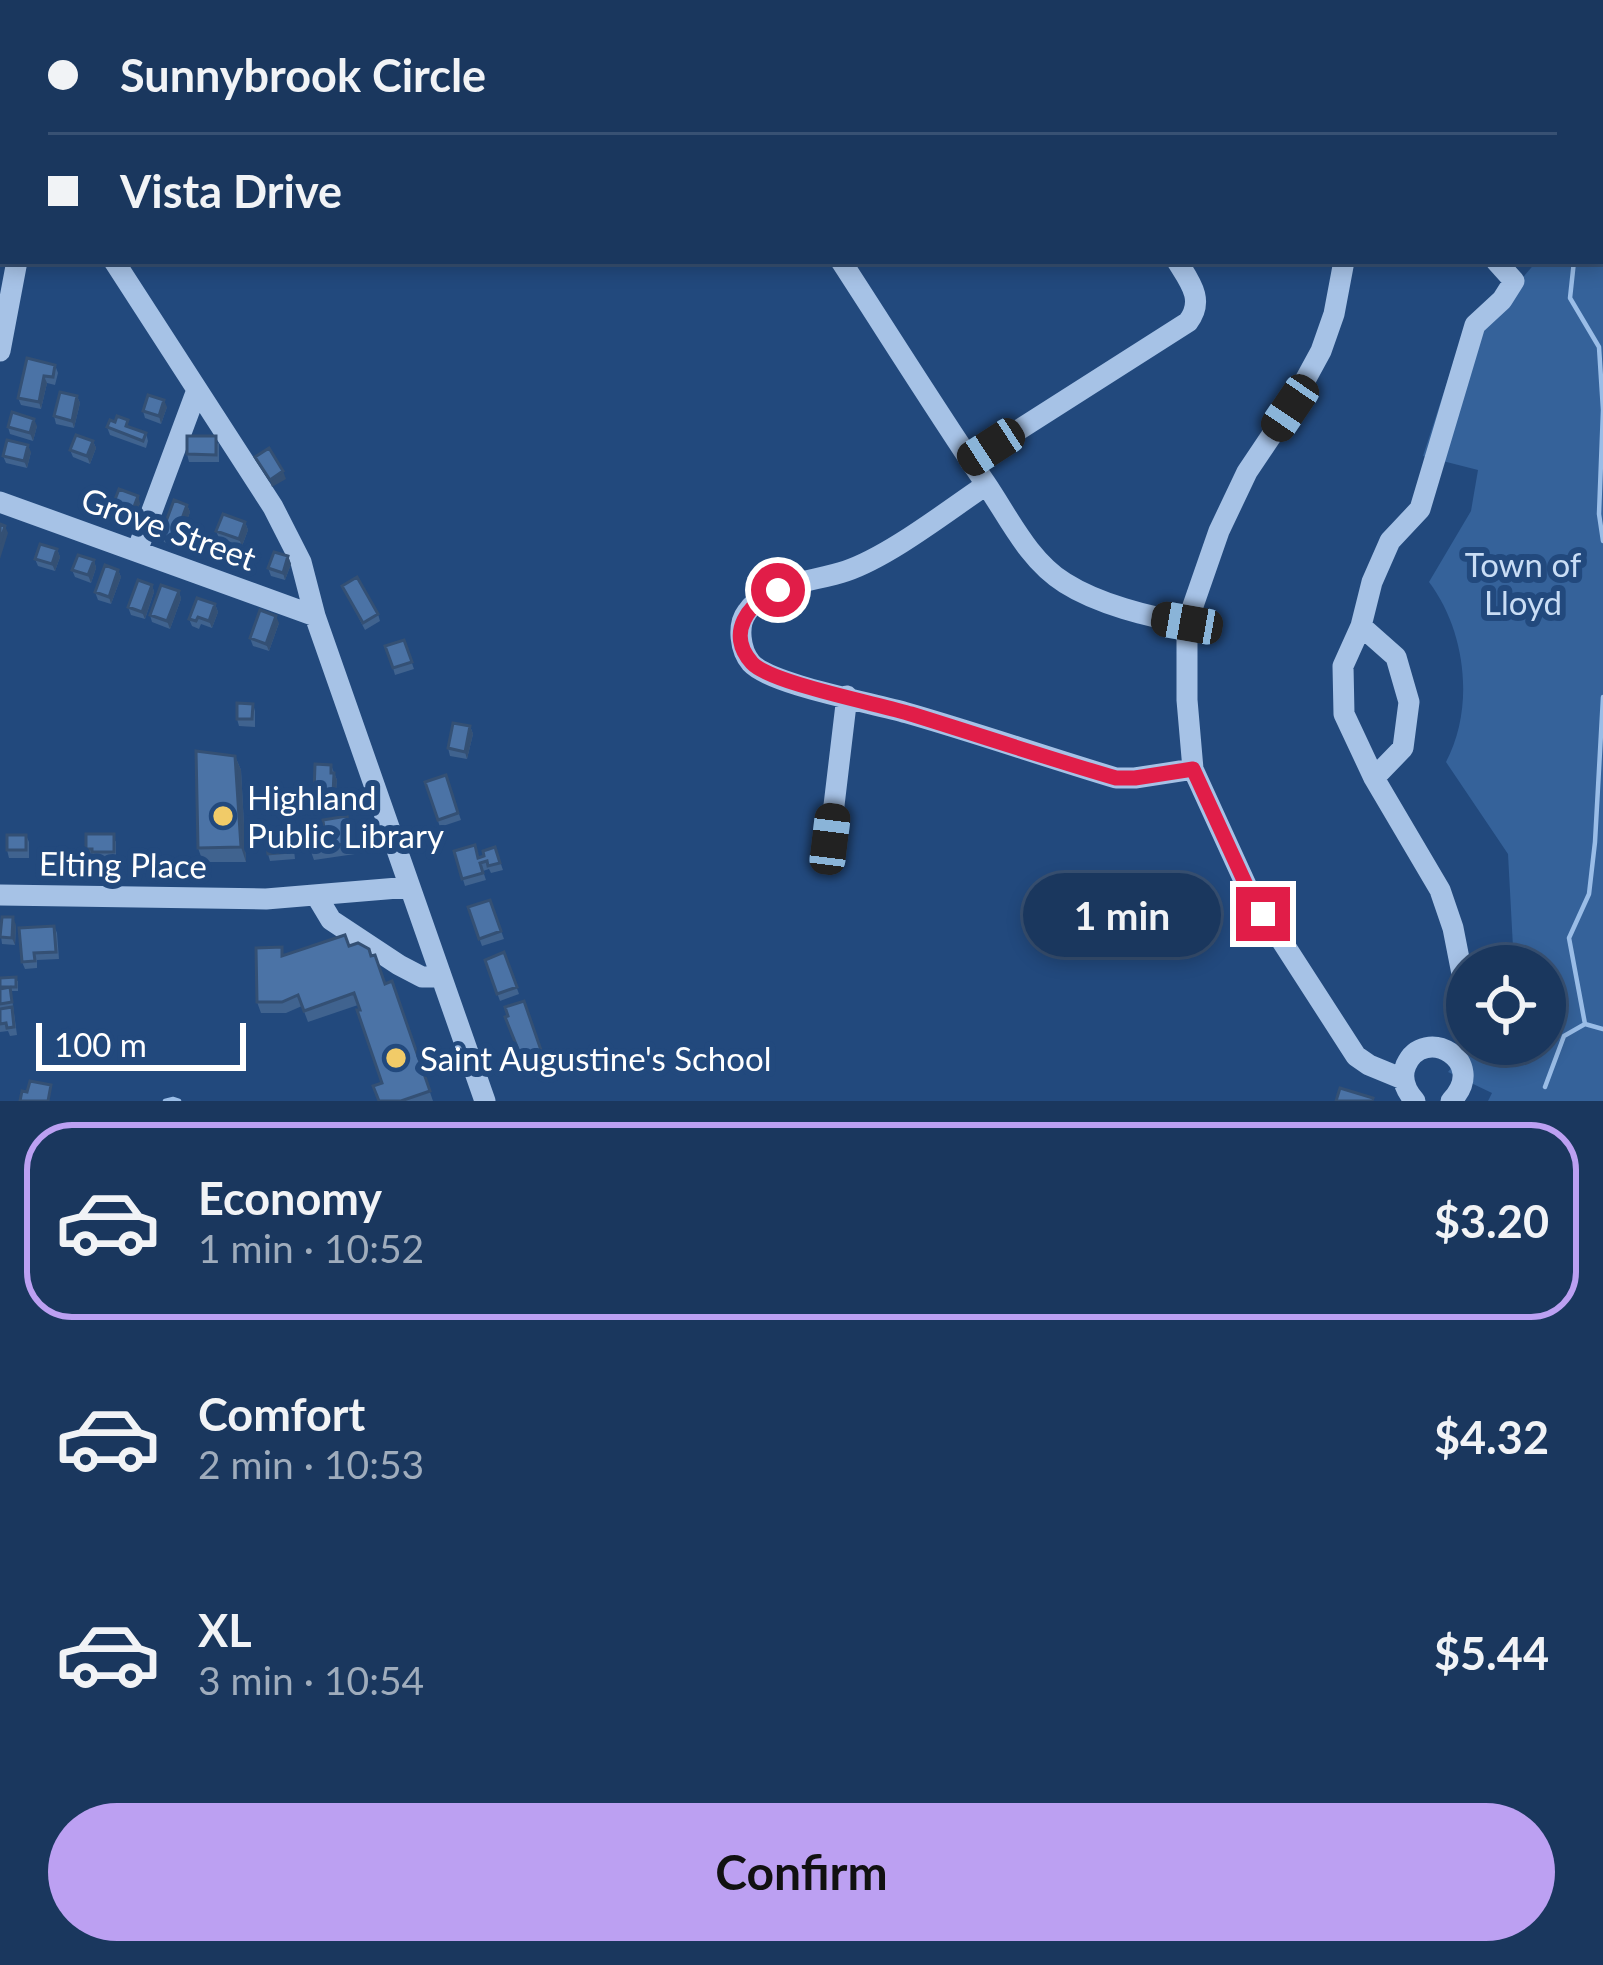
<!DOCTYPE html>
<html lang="en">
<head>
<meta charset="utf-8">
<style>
	:root { --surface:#1a375e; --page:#233f64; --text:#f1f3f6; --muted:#9facbc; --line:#385173; --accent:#bca0f2 }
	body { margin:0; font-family:Lato,sans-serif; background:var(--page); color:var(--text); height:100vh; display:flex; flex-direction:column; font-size:45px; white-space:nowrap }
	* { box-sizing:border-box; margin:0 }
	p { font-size:39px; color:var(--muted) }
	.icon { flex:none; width:66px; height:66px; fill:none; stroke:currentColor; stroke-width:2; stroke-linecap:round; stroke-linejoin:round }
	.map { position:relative; height:1101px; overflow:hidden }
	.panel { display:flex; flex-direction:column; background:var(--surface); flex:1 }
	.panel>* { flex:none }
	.banner { position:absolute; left:0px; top:0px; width:1605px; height:264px; box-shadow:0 6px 18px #0003,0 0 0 3px var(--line); display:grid; align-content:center; height:264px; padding:0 48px; background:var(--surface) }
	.controls { position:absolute; left:1446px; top:945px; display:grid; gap:24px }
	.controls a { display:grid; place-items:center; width:120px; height:120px; border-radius:50%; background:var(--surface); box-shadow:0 6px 18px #0003,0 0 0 3px var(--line); font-size:60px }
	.scale { position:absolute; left:36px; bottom:30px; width:210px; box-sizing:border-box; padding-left:12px; border:6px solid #fff; border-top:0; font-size:33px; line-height:42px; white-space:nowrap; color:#fff; -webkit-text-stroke:9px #22497d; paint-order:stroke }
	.end { position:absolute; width:54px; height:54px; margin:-27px; border:15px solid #e11d48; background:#fff; box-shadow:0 0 0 6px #fff }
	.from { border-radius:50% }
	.bubble { position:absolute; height:84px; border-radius:42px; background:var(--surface); box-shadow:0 6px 18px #0003,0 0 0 3px var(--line); font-size:39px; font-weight:700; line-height:84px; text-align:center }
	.car { position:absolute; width:36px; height:72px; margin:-36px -18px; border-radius:15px; box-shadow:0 0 9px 3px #0007; background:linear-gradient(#222 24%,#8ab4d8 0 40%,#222 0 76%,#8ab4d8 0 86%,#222 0) }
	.banner b { display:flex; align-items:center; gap:42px; height:114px; font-size:45px }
	.banner b+b { border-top:3px solid var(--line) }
	.banner i { width:30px; height:30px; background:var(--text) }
	ul { padding:21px 0 0; list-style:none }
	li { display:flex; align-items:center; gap:36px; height:198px; margin:0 24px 18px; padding:0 24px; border:6px solid transparent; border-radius:48px }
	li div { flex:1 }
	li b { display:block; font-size:45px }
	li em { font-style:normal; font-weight:700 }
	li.selected { border-color:var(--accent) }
	li>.icon { width:108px; height:108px; stroke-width:1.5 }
	.cta { display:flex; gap:24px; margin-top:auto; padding:24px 48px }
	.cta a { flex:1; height:138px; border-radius:72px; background:var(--accent); color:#111; font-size:48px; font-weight:700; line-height:138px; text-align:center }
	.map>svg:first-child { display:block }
	.green { fill:#35629a }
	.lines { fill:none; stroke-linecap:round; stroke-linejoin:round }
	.stream { stroke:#9abde7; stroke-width:4.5 }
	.minor { stroke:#a6c2e6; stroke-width:21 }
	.wall { fill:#40638f }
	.shaded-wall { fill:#345074 }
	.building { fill:#4b73a6; stroke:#345074; stroke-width:3 }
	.route { stroke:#e11d48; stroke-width:15 }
	.poi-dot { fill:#f1cb68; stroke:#22497d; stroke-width:4.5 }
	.labels { text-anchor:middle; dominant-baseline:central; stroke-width:12; stroke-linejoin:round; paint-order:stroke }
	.street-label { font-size:33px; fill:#fff; stroke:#22497d }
	.park-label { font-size:33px; fill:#c9ddf5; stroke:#22497d }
	.poi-label { font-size:33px; fill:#fff; stroke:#22497d; text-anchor:start }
</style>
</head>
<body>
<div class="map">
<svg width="1603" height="1101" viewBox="0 0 1603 1101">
	<rect width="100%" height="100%" fill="#22497d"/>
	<!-- green -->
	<path class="green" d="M1603 61V1101H1488L1492 1093 1448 1072 1469 1046 1510 1049 1512 1044H1545V966H1514L1508 854 1446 762C1475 707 1466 631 1429 582L1471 511 1478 470 1423 456 1463 333 1518 283 1537 261H1602Z"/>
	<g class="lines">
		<!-- stream -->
		<path class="stream" d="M1602 219 1603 217
			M1574 261 1570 298 1599 347 1603 410 1599 514 1603 541
			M1585 1024 1569 938 1589 894 1595 842 1603 697
			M1545 1087 1564 1036 1585 1024 1603 1029
			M165 1101 173 1099 179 1101"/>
		<!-- minor -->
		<path class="minor" d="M599 0 604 3
			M1237 0 1246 3
			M1402 3V0
			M0 119 3 117
			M0 158 3 159
			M114 261 273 507 301 562 315 616 485 1101
			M841 261C889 335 936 410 986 484 1009 518 1029 561 1065 583 1098 604 1149 617 1187 623V700L1193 769 1247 887 1356 1056 1369 1065 1403 1079
			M0 351 17 261
			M970 461 1188 322C1205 300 1190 282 1177 261
			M986 485C947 511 890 556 846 571 815 582 767 582 747 612 737 625 740 650 751 663 771 685 874 703 907 713 977 733 1046 757 1116 778H1135L1193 769
			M0 502 315 616
			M137 551 197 390
			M1187 623 1219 531 1247 472 1290 408 1321 351 1334 314 1344 261
			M1361 626 1396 657 1409 702 1403 748 1374 778
			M830 839 847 696
			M0 895 266 899 410 887
			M316 895 331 920 399 965 422 977H441
			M1467 1023 1464 984 1453 928 1440 890 1374 778 1344 714 1343 666 1361 626 1372 582 1390 541 1420 509 1475 325 1502 300 1514 281 1496 261
			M1415 1101C1406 1091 1400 1079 1406 1065 1424 1024 1490 1061 1451 1101"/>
	</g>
	<!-- wall -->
	<path class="wall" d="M55 365 58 373 55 385 47 383 41 409 21 405 18 398Z
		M77 396 80 403 74 428 56 424 54 416Z
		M167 407 161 424 145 418 143 411Z
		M115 422 146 433 148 441 146 448 110 435 107 427Z
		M37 426 33 441 10 434 8 427Z
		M93 441 96 448 90 464 73 457 70 450Z
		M219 443V462H189L187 454Z
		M31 452 27 468 6 463 3 456Z
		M140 503 131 527 112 520 110 513Z
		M187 505 190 512 177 547 164 542 161 535Z
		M245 522 248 530 242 546 219 538 216 531Z
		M57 549 60 557 55 571 38 566 35 559Z
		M288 556 291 564 285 580 271 576 268 568Z
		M94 560 96 568 91 583 75 577 72 570Z
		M118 570 121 577 111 604 98 600 95 592Z
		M152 585 154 592 145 619 131 615 128 607Z
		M342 586 378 614 380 621 365 630Z
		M179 591 181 599 170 629 152 622 150 615Z
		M215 604 218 612 212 628 201 624 199 629 192 626 189 619Z
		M279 623 269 651 253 646 250 638Z
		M404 640 414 669 395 675 393 668Z
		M253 704 255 711V727L239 726 237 719Z
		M470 726 473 734 467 759 450 756 448 748Z
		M235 756 241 770 246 862H203L198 848Z
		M331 765 337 780 335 801 316 800 314 793Z
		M446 775 461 820 440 827 425 782Z
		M351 827 355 854 314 860 310 849Z
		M26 835 29 842V858H9L7 850Z
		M116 841V859H95L94 857H89L86 849Z
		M293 841 295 859 270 861 268 854Z
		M495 847 503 870 491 873 489 869 483 871 486 880 465 886 454 851 479 858 484 856Z
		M490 900 504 939 482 946 468 907Z
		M16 925 15 945 2 944 0 928Z
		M54 926 57 933 59 959 37 960V968L25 969 22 962Z
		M349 946 385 983 392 981 433 1101H379L382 1083 358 1005 308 1022 302 1006 286 1013H261L257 1002 285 955Z
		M504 952 519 994 500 1001 485 960Z
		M0 978 18 981V991H11L17 1035 10 1036 8 1031 0 1032Z
		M524 1001 544 1060 525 1067 505 1017Z"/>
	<!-- shaded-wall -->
	<path class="shaded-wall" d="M44 376 47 383 41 409 39 402Z
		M77 396 80 403 74 428 72 421Z
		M164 400 167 407 161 424 159 416Z
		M34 419 37 426 33 441 30 433Z
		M93 441 96 448 90 464 87 456Z
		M28 445 31 452 27 468 24 461Z
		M283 471 286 479 272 487 270 480Z
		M138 496 140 503 131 527 129 520Z
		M187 505 190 512 177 547 174 540Z
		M245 522 248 530 242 546 239 539Z
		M5 526 8 533 0 559V543Z
		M57 549 60 557 55 571 52 564Z
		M288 556 291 564 285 580 283 573Z
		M94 560 96 568 91 583 88 575Z
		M118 570 121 577 111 604 109 597Z
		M152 585 154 592 145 619 142 612Z
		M179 591 181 599 170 629 167 621Z
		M215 604 218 612 212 628 209 621Z
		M276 616 279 623 269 651 266 644Z
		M470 726 473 734 467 759 465 752Z
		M235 756 241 770 246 862 241 847Z
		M334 773 337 780 335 801 333 794Z
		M13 917 16 925 15 945 12 938Z"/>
	<!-- building -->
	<path class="building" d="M1076 0H1099L1098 3H1081Z
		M1135 0H1152L1160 3H1134Z
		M0 169 3 170V221L0 220Z
		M27 358 55 365 53 377 44 376 39 402 18 398Z
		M60 392 77 396 72 421 54 416Z
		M148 395 164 400 159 416 143 411Z
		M12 412 34 419 30 433 8 427Z
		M117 416 128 420 126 426 146 433 143 441 107 427 110 420 115 422Z
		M76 435 93 441 87 456 70 450Z
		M187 436H216V455L187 454Z
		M7 440 28 445 24 461 3 456Z
		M269 448 283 471 270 480 255 457Z
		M119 489 138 496 129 520 110 513Z
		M174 500 187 505 174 540 161 535Z
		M223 514 245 522 239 539 216 531Z
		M0 524 5 526 0 543Z
		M40 544 57 549 52 564 35 559Z
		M274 552 288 556 283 573 268 568Z
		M78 555 94 560 88 575 72 570Z
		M105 565 118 570 109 597 95 592Z
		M357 577 378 614 363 623 342 586Z
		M138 580 152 585 142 612 128 607Z
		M161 585 179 591 167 621 150 615Z
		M197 598 215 604 209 621 198 617 196 621 189 619Z
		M260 610 276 616 266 644 250 638Z
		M404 640 412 662 393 668 385 646Z
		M237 703 253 704 252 719H237Z
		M453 723 470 726 465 752 448 748Z
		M196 751 235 756 241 847 198 848Z
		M315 764 331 765V773H334L333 794 314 793Z
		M446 775 458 813 438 820 425 782Z
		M347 816 351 843 310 849 308 832 324 830 323 820Z
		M86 834H114V852H92V849H86Z
		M290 834 292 852 268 854 266 836Z
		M7 835H26V850H7Z
		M475 845 478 858 484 856 483 851 495 847 500 863 488 866 487 861 480 863 483 873 462 879 454 851Z
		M490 900 501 931 479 939 468 907Z
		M2 917H13L12 938 0 937Z
		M54 926 56 952 34 953 35 961 22 962 19 928Z
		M345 935 349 946 358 943 369 949 371 956 375 955 385 984 392 981 430 1091 401 1101H379L373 1086 382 1083 357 1010H360L354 993 304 1011 298 995 282 1002H257L256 948 282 947V956Z
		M504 952 517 987 497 994 485 960Z
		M16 977V987H0V978Z
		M10 987 12 1002 0 1004V989Z
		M524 1001 542 1053 522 1059 505 1017 508 1016 505 1007Z
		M12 1007 14 1027 7 1028 6 1023 0 1024V1009Z
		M30 1081 51 1085 48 1101H20L22 1091 27 1092Z
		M1340 1088 1373 1098 1372 1101H1336Z"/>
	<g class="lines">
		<!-- route -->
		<path class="route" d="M778 590C749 603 725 633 752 663 770 683 879 704 911 714 979 735 1047 758 1116 778H1135L1193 769 1247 887 1263 914"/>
	</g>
	<!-- markers -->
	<g class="poi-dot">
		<circle cx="223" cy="816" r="12"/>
		<circle cx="396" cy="1058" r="12"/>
	</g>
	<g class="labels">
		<!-- street labels -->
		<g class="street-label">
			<text transform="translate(169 528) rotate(20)">Grove Street</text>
			<text transform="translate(123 864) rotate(1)">Elting Place</text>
		</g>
		<!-- park labels -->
		<g class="park-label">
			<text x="1523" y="564">Town of<tspan x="1523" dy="38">Lloyd</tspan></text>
		</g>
		<!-- poi labels -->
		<g class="poi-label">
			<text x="247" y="797">Highland<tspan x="247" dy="38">Public Library</tspan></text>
			<text x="420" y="1058">Saint Augustine's School</text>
		</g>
	</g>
</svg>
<div class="controls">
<a><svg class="icon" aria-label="locate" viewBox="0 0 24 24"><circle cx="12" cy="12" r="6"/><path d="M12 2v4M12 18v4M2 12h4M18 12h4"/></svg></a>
</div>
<div class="scale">100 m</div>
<i class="end from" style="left:778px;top:590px"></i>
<i class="end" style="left:1263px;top:914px"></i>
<div class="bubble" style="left:1023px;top:873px;width:198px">1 min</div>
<i class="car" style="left:1290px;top:408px;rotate:214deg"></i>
<i class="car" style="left:991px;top:447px;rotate:237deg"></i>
<i class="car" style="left:1187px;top:623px;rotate:280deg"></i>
<i class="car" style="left:830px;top:839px;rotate:7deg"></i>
<div class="banner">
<b><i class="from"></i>Sunnybrook Circle</b>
<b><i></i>Vista Drive</b>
</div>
</div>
<section class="panel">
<ul>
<li class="selected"><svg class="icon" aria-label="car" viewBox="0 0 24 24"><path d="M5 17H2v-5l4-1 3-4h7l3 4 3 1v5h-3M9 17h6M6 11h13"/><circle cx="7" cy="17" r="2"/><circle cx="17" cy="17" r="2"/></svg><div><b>Economy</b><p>1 min · 10:52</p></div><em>$3.20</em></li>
<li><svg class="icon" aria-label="car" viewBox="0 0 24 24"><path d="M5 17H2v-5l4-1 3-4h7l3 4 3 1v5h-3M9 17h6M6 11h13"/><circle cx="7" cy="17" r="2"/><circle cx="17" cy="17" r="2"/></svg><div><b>Comfort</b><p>2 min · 10:53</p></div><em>$4.32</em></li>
<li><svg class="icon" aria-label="car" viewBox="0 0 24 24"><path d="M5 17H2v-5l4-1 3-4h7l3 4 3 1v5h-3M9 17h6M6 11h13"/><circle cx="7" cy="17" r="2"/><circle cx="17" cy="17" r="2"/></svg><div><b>XL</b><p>3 min · 10:54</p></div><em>$5.44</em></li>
</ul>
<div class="cta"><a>Confirm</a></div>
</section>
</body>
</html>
